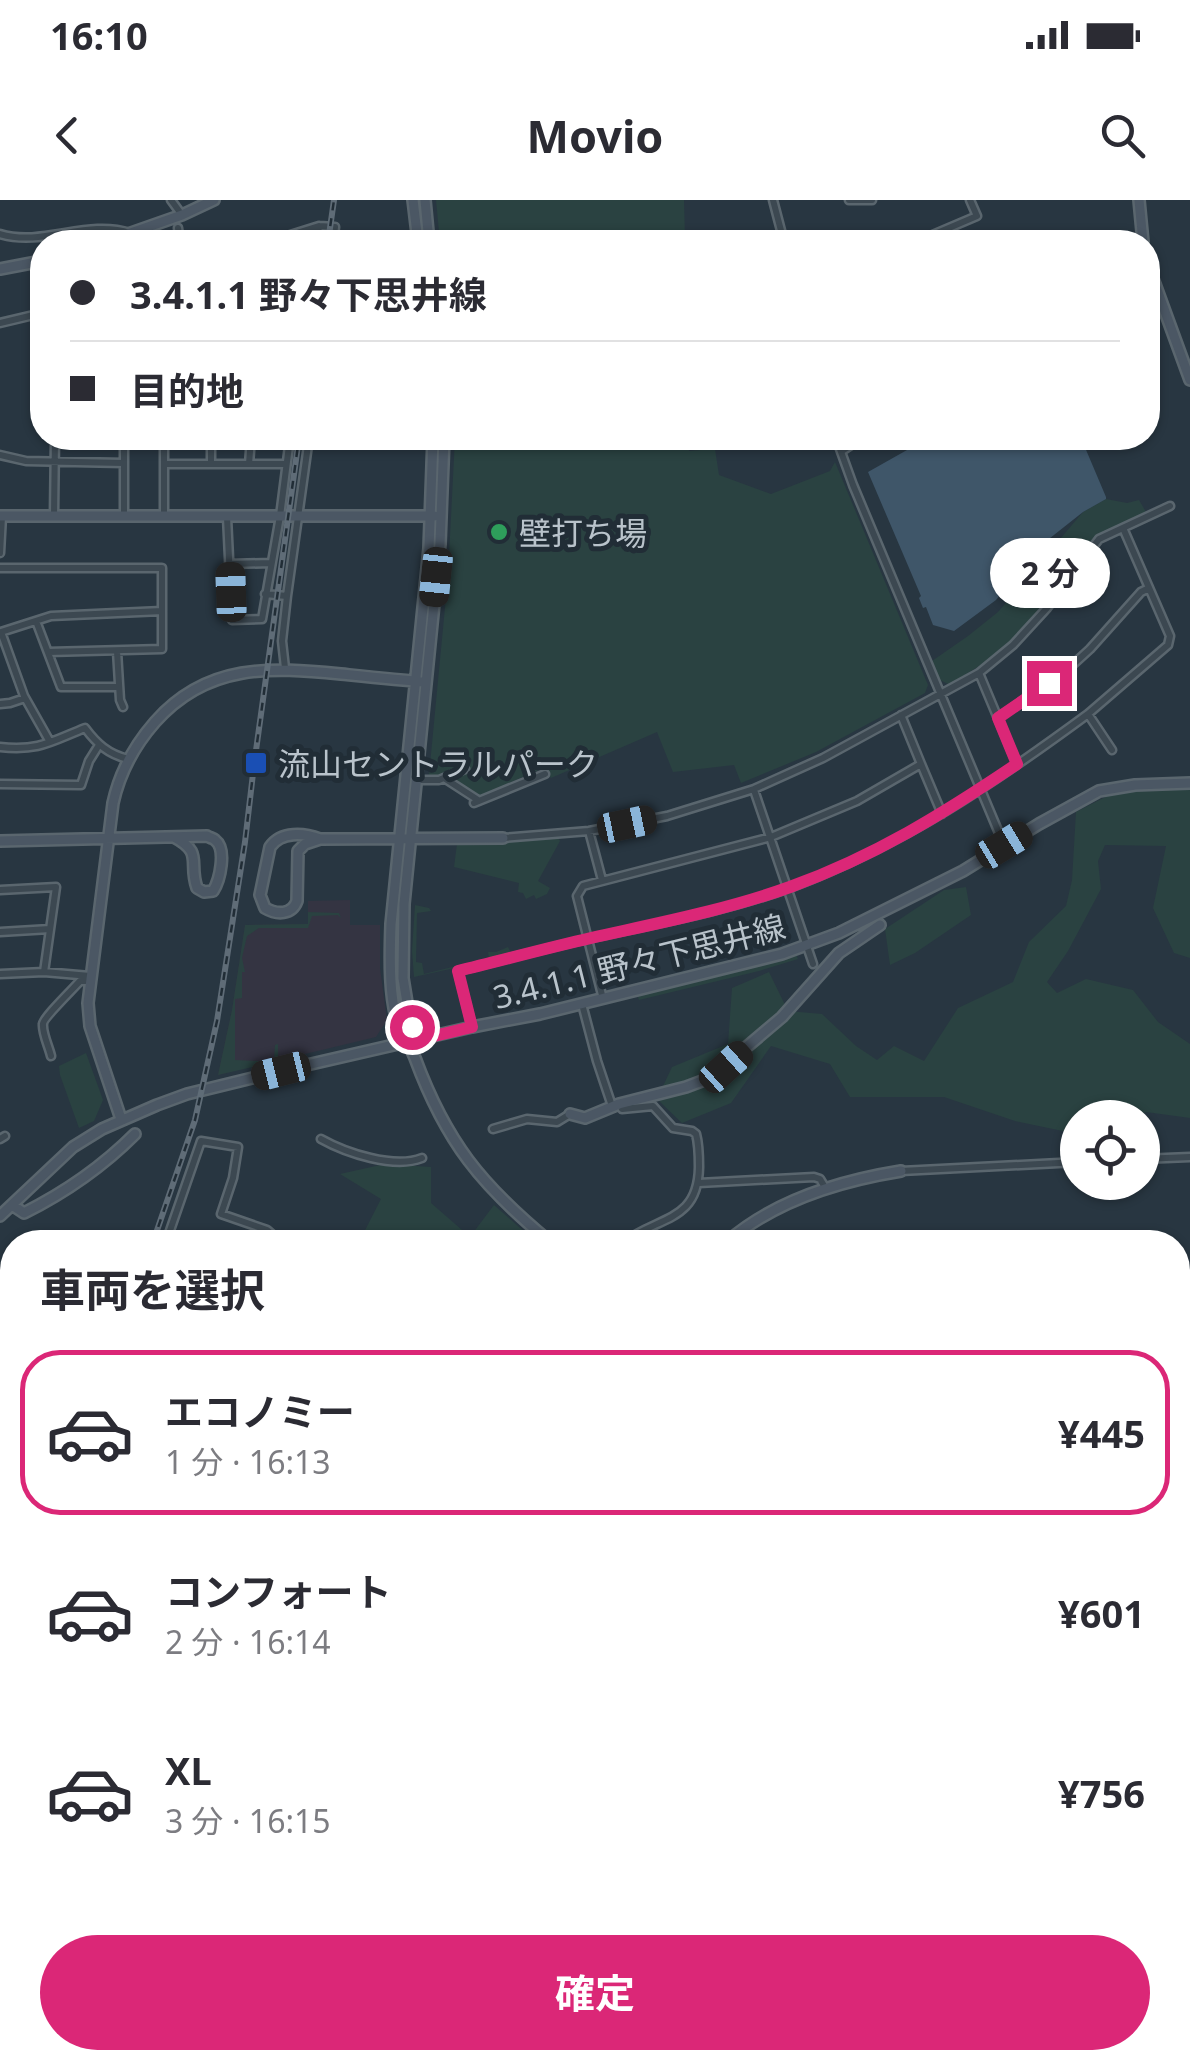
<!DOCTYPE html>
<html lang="ja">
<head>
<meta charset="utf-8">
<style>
	:root { --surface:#fff; --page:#f7f7f7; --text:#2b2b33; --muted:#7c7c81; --line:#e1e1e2; --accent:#db2777 }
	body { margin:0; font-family:"Noto Sans","Noto Sans JP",sans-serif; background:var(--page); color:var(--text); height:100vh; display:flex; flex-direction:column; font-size:38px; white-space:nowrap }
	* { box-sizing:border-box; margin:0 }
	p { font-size:32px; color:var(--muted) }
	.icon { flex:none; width:55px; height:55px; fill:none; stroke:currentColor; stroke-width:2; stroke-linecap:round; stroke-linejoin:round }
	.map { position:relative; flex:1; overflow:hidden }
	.details { position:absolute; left:0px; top:1030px; width:1190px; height:840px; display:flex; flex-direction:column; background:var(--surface); border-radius:40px 40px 0 0; box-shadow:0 2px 8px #0004 }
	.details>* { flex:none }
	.guide { position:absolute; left:30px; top:30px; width:1130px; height:220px; border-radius:40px; box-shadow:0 2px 8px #0004; display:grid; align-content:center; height:220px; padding:0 40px; background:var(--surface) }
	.controls { position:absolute; left:1060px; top:900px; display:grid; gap:20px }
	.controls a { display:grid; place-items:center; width:100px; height:100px; border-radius:50%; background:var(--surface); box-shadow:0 2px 8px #0004; font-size:50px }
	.end { position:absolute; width:45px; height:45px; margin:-22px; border:12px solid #db2777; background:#fff; box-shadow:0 0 0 5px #fff }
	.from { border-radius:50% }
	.bubble { position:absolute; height:70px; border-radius:35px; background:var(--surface); box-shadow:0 2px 8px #0004; font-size:32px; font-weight:700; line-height:70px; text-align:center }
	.car { position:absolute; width:30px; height:60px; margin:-30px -15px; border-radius:12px; box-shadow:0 0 8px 2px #0007; background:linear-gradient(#222 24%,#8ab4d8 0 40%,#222 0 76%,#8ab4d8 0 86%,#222 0) }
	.guide b { display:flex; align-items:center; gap:35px; height:95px; font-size:38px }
	.guide b+b { border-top:2px solid var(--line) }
	.guide i { width:25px; height:25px; background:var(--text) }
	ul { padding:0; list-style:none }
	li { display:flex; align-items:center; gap:30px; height:165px; margin:0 20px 15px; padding:0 20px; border:5px solid transparent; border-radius:40px }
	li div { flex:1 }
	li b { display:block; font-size:38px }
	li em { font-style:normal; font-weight:700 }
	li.selected { border-color:var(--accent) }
	li>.icon { width:90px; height:90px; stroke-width:1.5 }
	h2 { padding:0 40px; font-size:45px; line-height:120px }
	.cta { display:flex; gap:20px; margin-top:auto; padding:20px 40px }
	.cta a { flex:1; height:115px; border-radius:60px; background:var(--accent); color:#fff; font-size:40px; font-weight:700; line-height:115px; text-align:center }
	.status { display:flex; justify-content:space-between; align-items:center; height:70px; padding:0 50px; background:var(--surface); direction:ltr }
	.status svg { height:28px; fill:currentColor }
	header { display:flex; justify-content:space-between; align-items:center; height:130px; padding:0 40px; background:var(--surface); font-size:45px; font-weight:700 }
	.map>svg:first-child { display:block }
	.medical { fill:#343442 }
	.green { fill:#2a4241 }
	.water { fill:#3f5669 }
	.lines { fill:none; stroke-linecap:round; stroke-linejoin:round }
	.street-casing { stroke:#5a666e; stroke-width:11 }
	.secondary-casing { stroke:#5a666e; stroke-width:14 }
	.street { stroke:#3c4851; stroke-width:6 }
	.secondary { stroke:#4b5764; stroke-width:9 }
	.rail-casing { stroke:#5f6c77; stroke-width:6 }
	.rail { stroke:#212d36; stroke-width:2.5; stroke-dasharray:8; stroke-linecap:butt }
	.route { stroke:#db2777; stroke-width:12 }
	.leisure-dot { fill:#2e9e5b; stroke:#212d36; stroke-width:4 }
	.transit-dot { fill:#1a4fb4; stroke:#212d36; stroke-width:4 }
	.labels { text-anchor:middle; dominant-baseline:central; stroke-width:10; stroke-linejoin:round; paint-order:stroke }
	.poi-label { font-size:32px; fill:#b9c3cb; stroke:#212d36; text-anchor:start }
	.street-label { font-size:32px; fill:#b9c3cb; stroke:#212d36 }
</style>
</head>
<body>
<div class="status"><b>16:10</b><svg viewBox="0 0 49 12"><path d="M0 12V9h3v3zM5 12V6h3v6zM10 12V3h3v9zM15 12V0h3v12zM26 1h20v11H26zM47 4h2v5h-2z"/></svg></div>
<header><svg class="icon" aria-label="back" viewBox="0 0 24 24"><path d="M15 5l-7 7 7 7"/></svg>Movio<svg class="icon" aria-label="search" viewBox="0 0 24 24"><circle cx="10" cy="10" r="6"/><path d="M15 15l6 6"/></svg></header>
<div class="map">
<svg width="1190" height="1870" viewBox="0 0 1190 1870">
	<rect width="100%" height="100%" fill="#283641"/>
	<!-- medical -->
	<path class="medical" d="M350 700V725H380V768L387 820 376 837 218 875 232 810 245 725 308 724V701Z"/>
	<!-- green -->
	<path class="green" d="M436 0H684L685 38 689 42H440Z
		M455 238H686L689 251 715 249 719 275 771 294 830 271 835 262 928 485 925 493 816 552 741 583 734 565 673 572 657 532 551 578 543 568 480 596 453 581 452 576 429 575 448 376Z
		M1106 299 1127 303 1139 300 1146 312 1096 337 1019 434 982 464 950 485 940 480 932 461 968 436 998 412 1083 312Z
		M1190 589V758L1174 753 1153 708 1166 646 1105 645 1098 661 1101 689 1068 751 1047 782 1057 793 1086 779 1133 790 1158 822 1190 844V918L1146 912 1138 917 1078 918 1077 934 1015 921 944 897H850L830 864 771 846 731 903 682 923 657 899 672 867 728 844 732 788 769 772 788 811 822 814 856 846 877 860 894 846 924 861 958 808 1013 782 1029 742 1066 706 1072 680 1076 612 1117 591Z
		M558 638 560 641 538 681 550 688 547 694 536 699 534 695 526 699 523 693 518 692 519 683 454 667 457 644Z
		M966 687 971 715 915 753 890 765 885 729 944 690Z
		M415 705 429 708 431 711 417 713 416 762 422 763 424 774 489 758 488 752H496L508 747 512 755 414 777 412 751Z
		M308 712 339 713 341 718 338 715 312 716 308 728H259L247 736 242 758 245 772H242V798L235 799V860L258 861 259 863H263V860H274L275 845 278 844V861L218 875 232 810 245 725 308 724Z
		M796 754 798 759 759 771 639 800 638 797 646 793Z
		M86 853 103 900 94 921 79 928 60 875 59 866Z
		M385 964 431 967V1003L470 1037 494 1005 536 1042H359L381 999 340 974Z
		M12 1330V1395L0 1391V1348Z
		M1190 1336V1408L1178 1409V1338Z
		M12 1459V1595L0 1592V1462Z
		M1190 1640V1720L1178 1721V1642Z
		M113 1858H191L178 1870H108L103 1866Z"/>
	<!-- water -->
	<path class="water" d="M922 238H1081L1106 297V299L1083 312 1040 346 996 400 954 431 933 425 926 407 923 408 919 398 921 396 868 272 923 241Z"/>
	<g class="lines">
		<!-- street casing -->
		<g class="street-casing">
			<path id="street" d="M171 0 182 15
				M773 0 784 42
				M849 0H872
				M178 28 180 42
				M0 34C43 47 87 19 130 33
				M268 42 319 26 335 27 333 42
				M317 42 319 26
				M916 42 977 16 970 0
				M0 123 42 113
				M38 173 42 174
				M124 238V316
				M211 238V264
				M780 238 781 241 797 238
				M836 238 853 285 1004 645
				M842 251 862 238
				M0 255 26 261 124 263
				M164 264H286
				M249 264 251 238
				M54 316 55 238
				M164 316V238
				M227 317 232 420 262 419 280 316 290 238
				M0 353 2 316
				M230 364 271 363
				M0 368H162V449L48 452
				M265 394 287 396
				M36 421 61 487H119
				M117 451 120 500 123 507
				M285 468 282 441 287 396 309 238
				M979 473 1017 564
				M0 504 10 503 25 498
				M1088 514 1168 445 1170 436 1123 328
				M998 518 1067 470 1090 449 1141 392 1149 388
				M50 542 24 496 1 432 51 416 162 411
				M0 547C39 551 50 542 85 528 97 544 108 554 128 559
				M921 564 942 614
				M444 578 478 600
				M417 580H439L465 569
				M0 584 81 585 89 561 99 545
				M754 590 813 764
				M474 603 545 574
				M589 631 602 680
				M503 638 589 631 667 616 754 589 823 558 979 473 1013 445 1047 408 1099 339 1170 306
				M0 690 56 687 44 772
				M0 732 50 729
				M0 774 44 772 90 776
				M603 799 577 696 583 686 771 637 857 601 921 564 901 515
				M582 804 597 861 612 906
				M472 827 458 771C503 760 547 748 592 738 659 723 727 711 792 687 903 645 993 584 1088 514L1112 550
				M51 856C49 847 42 833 43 824 43 818 73 789 80 781H89
				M619 904 622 909 653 906 673 928 692 931 696 934C699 945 699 955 699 967 698 1022 659 1016 624 1042
				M493 929 527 919 557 922 570 914
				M0 939 5 936
				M321 939C346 953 394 969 422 958
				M1142 959 1190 957
				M901 971 1078 962
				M699 983 814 977 820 979 826 989
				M117 1039 126 1042
				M166 1042 201 941 238 947 233 978 221 1014 267 1030 281 1042
				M10 1091 12 1093
				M0 1128 12 1130
				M1178 1223 1190 1221
				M0 1227 12 1235
				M1178 1283 1190 1281
				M0 1411 12 1416
				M1178 1421 1190 1419
				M12 1474V1473
				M1178 1519 1190 1527
				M1178 1589 1190 1588
				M0 1633 12 1626
				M1178 1723H1190
				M0 1768 12 1782
				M1178 1783H1190
				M1178 1843 1190 1842
				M87 1858 100 1870
				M264 1858 276 1870
				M351 1858 354 1860 356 1858
				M907 1858 910 1870
				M1116 1858 1118 1870
				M95 1870 108 1858
				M183 1870 197 1858
				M379 1870 388 1858
				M896 1870 897 1858
				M1060 1870V1858"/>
		</g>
		<!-- secondary casing -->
		<g class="secondary-casing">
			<path id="secondary" d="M413 0 418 42
				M425 0 429 42
				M1139 0 1143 42
				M105 42 182 15 214 0
				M1148 65 1190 180
				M0 69 42 61
				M433 238 429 348 391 724C390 752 388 805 401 831 406 840 411 848 415 858 446 942 481 985 550 1042
				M0 316H434
				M320 639 305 644 298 651 297 701C292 715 277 715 265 708L260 695 270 647C281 631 304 633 320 639L503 638
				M0 641 207 636C210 638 213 638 215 640 227 649 220 680 213 691L204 692 197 688C188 662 204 653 174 637
				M409 842 411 827 403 778 404 704 440 344 444 238
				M570 914 585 918 619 904 686 887 710 878 782 817 839 753 880 725
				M121 919 90 826 88 803 113 603C120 571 134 546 155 522 207 463 271 467 341 474 370 477 398 480 426 482
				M12 1005 24 1013C66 992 102 967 135 934
				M0 1016 73 947 102 929 157 905 187 894 285 870 472 827 540 814 782 754 839 733 963 671 1039 624 1099 591 1135 585 1190 583
				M727 1042C775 1000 839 981 901 971
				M1178 1635 1190 1634
				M0 1730 12 1718
				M0 1834 12 1848
				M21 1858 33 1870
				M284 1870 301 1858
				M977 1870 978 1858"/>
		</g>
		<!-- street -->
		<use href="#street" class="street"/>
		<!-- secondary -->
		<use href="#secondary" class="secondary"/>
		<!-- rail casing -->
		<g class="rail-casing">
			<path id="rail" d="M328 42 334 0
				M153 1042 195 920 217 821 245 642 254 565 299 238
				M0 1321 12 1304"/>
		</g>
		<!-- rail -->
		<use href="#rail" class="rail"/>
	</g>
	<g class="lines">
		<!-- route -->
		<path class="route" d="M412 827 409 842 472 827 458 771C503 760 547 748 591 738 658 723 726 710 790 687 875 656 943 614 1017 564L998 518 1049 483"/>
	</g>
	<!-- markers -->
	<circle class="leisure-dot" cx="499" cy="332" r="10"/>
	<rect class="transit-dot" x="244" y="551" width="24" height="24" rx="5"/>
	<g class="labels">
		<!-- poi labels -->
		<g class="poi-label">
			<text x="519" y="332">壁打ち場</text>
			<text x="278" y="563">流山セントラルパーク</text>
		</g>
		<!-- street labels -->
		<g class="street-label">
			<text transform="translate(639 761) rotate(-14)">3.4.1.1 野々下思井線</text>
		</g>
	</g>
</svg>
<div class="controls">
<a><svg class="icon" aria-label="locate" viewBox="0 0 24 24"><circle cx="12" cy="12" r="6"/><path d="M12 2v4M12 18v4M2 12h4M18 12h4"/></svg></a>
</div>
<i class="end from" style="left:412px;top:827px"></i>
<i class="end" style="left:1049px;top:483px"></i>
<div class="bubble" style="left:990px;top:338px;width:120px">2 分</div>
<i class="car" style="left:436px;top:377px;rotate:186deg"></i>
<i class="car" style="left:231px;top:392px;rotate:358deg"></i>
<i class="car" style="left:627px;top:624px;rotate:78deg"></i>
<i class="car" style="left:1004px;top:645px;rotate:59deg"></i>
<i class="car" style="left:726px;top:867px;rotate:48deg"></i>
<i class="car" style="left:281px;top:871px;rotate:256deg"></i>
<div class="guide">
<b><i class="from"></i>3.4.1.1 野々下思井線</b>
<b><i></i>目的地</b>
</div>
<section class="details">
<h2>車両を選択</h2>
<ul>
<li class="selected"><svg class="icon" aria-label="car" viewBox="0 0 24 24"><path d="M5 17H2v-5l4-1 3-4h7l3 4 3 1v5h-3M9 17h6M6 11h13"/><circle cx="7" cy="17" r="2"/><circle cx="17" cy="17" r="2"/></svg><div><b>エコノミー</b><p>1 分 · 16:13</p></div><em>¥445</em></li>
<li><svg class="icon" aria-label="car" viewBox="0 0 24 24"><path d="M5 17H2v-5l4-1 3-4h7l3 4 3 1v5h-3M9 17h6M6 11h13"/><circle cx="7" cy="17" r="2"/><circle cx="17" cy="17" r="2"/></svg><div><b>コンフォート</b><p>2 分 · 16:14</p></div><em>¥601</em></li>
<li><svg class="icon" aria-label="car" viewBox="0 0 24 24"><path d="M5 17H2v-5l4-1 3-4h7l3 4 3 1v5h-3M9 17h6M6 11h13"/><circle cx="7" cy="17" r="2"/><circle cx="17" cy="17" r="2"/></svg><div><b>XL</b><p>3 分 · 16:15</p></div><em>¥756</em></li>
</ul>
<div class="cta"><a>確定</a></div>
</section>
</div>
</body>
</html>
